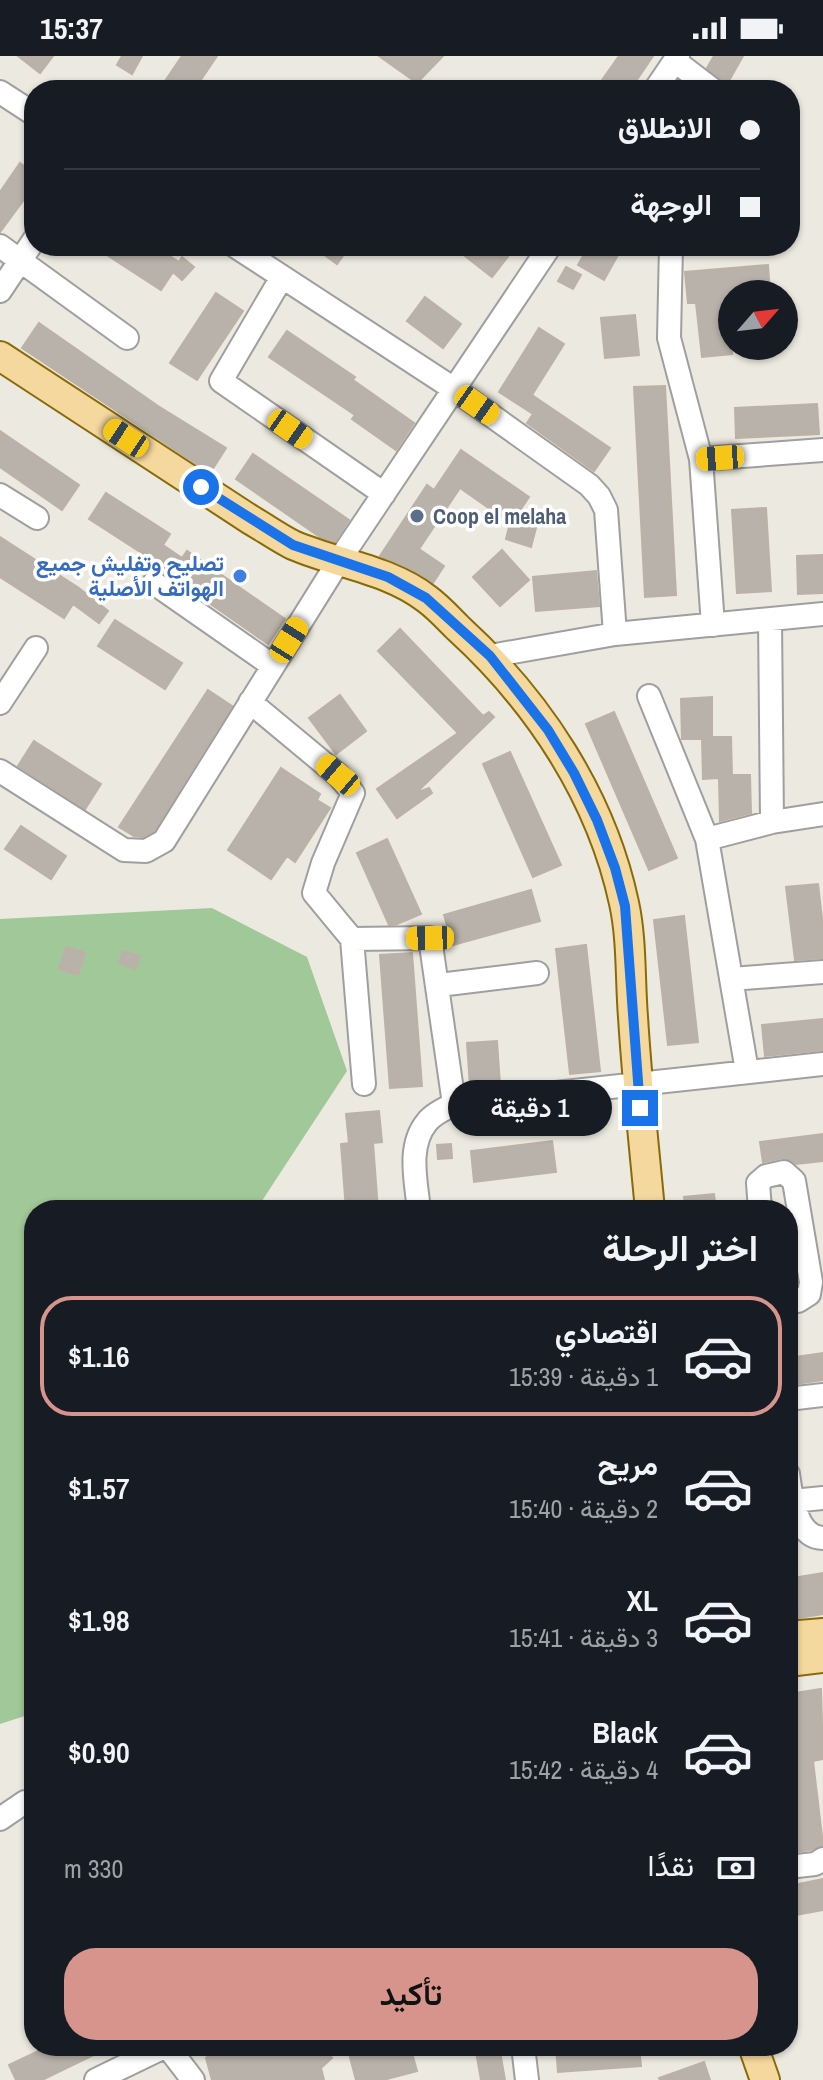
<!DOCTYPE html>
<html lang="ar">
<head>
<meta charset="utf-8">
<style>
	:root { --surface:#171b24; --page:#20242c; --text:#f1f3f6; --muted:#9ea1a6; --line:#363941; --accent:#d7948d }
	body { margin:0; font-family:"Archivo Narrow",Vazirmatn,sans-serif; background:var(--page); color:var(--text); direction:rtl; height:100vh; display:flex; flex-direction:column; font-size:30px; white-space:nowrap }
	* { box-sizing:border-box; margin:0 }
	p { font-size:26px; color:var(--muted) }
	.icon { flex:none; width:44px; height:44px; fill:none; stroke:currentColor; stroke-width:2; stroke-linecap:round; stroke-linejoin:round }
	.map { position:relative; flex:1; overflow:hidden; direction:ltr }
	.details { position:absolute; left:24px; top:1144px; width:774px; height:856px; display:flex; flex-direction:column; background:var(--surface); border-radius:32px; box-shadow:0 2px 6px #0004; direction:rtl }
	.details>* { flex:none }
	.banner { position:absolute; left:24px; top:24px; width:776px; height:176px; border-radius:32px; box-shadow:0 2px 6px #0004; direction:rtl; display:grid; align-content:center; height:176px; padding:0 40px; background:var(--surface) }
	.needle { width:52px; rotate:62deg }
	.controls { position:absolute; left:718px; top:224px; display:grid; gap:16px }
	.controls a { display:grid; place-items:center; width:80px; height:80px; border-radius:50%; background:var(--surface); box-shadow:0 2px 6px #0004; font-size:40px }
	.end { position:absolute; width:36px; height:36px; margin:-18px; border:10px solid #1a73e8; background:#fff; box-shadow:0 0 0 4px #fff }
	.from { border-radius:50% }
	.bubble { position:absolute; height:56px; border-radius:28px; background:var(--surface); box-shadow:0 2px 6px #0004; font-size:26px; font-weight:600; line-height:56px; text-align:center; direction:rtl }
	.car { position:absolute; width:24px; height:48px; margin:-24px -12px; border-radius:10px; box-shadow:0 0 6px 2px #0007; background:linear-gradient(#f5c518 24%,#345 0 40%,#f5c518 0 76%,#345 0 86%,#f5c518 0) }
	.banner b { display:flex; align-items:center; gap:28px; height:76px; font-size:30px }
	.banner b+b { border-top:2px solid var(--line) }
	.banner i { width:20px; height:20px; background:var(--text) }
	ul { padding:0; list-style:none }
	li { display:flex; align-items:center; gap:24px; height:120px; margin:0 16px 12px; padding:0 24px; border:4px solid transparent; border-radius:32px }
	li div { flex:1 }
	li b { display:block; font-size:30px }
	li em { font-style:normal; font-weight:600 }
	li.active { border-color:var(--accent) }
	li>.icon { width:72px; height:72px; stroke-width:1.5 }
	h2 { padding:0 40px; font-size:36px; line-height:96px }
	.pay { display:flex; align-items:center; gap:20px; height:88px; padding:0 40px; font-size:30px }
	.pay p { margin-inline-start:auto }
	.primary-button { display:flex; gap:16px; margin-top:auto; padding:16px 40px }
	.primary-button a { flex:1; height:92px; border-radius:32px; background:var(--accent); color:#111; font-size:32px; font-weight:600; line-height:92px; text-align:center }
	.status { display:flex; justify-content:space-between; align-items:center; height:56px; padding:0 40px; background:var(--surface); direction:ltr }
	.status svg { height:22px; fill:currentColor }
	.map>svg:first-child { display:block }
	.forest { fill:#a1c898 }
	.building { fill:#b8b2aa; stroke:#bcb1a4; stroke-width:2 }
	.lines { fill:none; stroke-linecap:round; stroke-linejoin:round }
	.minor-casing { stroke:#9f9f9f; stroke-width:26 }
	.major-casing { stroke:#876b0a; stroke-width:32 }
	.minor { stroke:#fff; stroke-width:22 }
	.major { stroke:#f5d89d; stroke-width:28 }
	.route { stroke:#1a73e8; stroke-width:10 }
	.service-dot { fill:#5c6f8a; stroke:#fff; stroke-width:3 }
	.shop-dot { fill:#3f7fe0; stroke:#fff; stroke-width:3 }
	.labels { text-anchor:middle; dominant-baseline:central; stroke-width:7; stroke-linejoin:round; paint-order:stroke }
	.service-label { font-size:22px; font-weight:bold; fill:#4e5e75; stroke:#fff; text-anchor:start }
	.shop-label { font-size:22px; font-weight:bold; fill:#366cbe; stroke:#fff; text-anchor:end }
</style>
</head>
<body>
<div class="status"><b>15:37</b><svg viewBox="0 0 49 12"><path d="M0 12V9h3v3zM5 12V6h3v6zM10 12V3h3v9zM15 12V0h3v12zM26 1h20v11H26zM47 4h2v5h-2z"/></svg></div>
<div class="map">
<svg width="823" height="2024" viewBox="0 0 823 2024">
	<rect width="100%" height="100%" fill="#ece9e0"/>
	<!-- forest -->
	<path class="forest" d="M212 852 307 901 347 1015 256 1154H34V1657L0 1668V863Z"/>
	<!-- building -->
	<path class="building" d="M18 0H53L40 17Z
		M122 0H142L132 18 117 9Z
		M182 0H217L194 34H159Z
		M379 0H443L417 27Z
		M619 0H653L630 34H595Z
		M714 0H743L726 30 707 12Z
		M20 107 34 117V130L0 176V136Z
		M93 190H154L179 206 182 201 194 211 182 224 173 216 161 234Z
		M312 190H350L337 208Z
		M452 190H516L492 221Z
		M589 190H623L604 224 578 209Z
		M768 209 770 238H732V298L702 301 696 247H688L685 216Z
		M566 211 581 219 573 233 558 225Z
		M216 237 243 255 197 324 170 307Z
		M425 241 461 268 443 292 407 265Z
		M635 259 639 299 605 302 601 262Z
		M39 267 158 350 226 392 210 417 22 292Z
		M539 272 564 288 532 339 610 392 594 415 527 367 533 358 499 336Z
		M287 275 355 321 353 324 414 367 396 394 352 363 355 359 269 301Z
		M665 330 676 539 645 541 634 331Z
		M817 348 819 378 736 382 735 352Z
		M0 375 79 429 62 454 0 411Z
		M461 394 529 441 513 465 536 472 531 491 506 483 510 467 460 432 419 493 444 510 433 527 403 509 380 500 427 429 434 434Z
		M253 398 349 464 335 486 320 481 236 423Z
		M106 437 170 478 163 489 182 502 187 495 285 563 268 588 166 517 168 514 89 463Z
		M766 452 771 535 737 537 732 454Z
		M0 481 79 532 108 555 99 567 73 548 64 562 0 521Z
		M502 494 529 524 500 550 473 521Z
		M823 499V537L798 538 797 500Z
		M596 515 599 550 536 555 533 521Z
		M115 564 182 607 165 633 98 590Z
		M400 573 483 660 489 656 494 661 416 737 429 732 432 737 397 762 377 733 458 677 378 595Z
		M208 634 232 650 154 775 143 781 134 780 119 771Z
		M340 639 366 675 336 698 309 662Z
		M712 641V681H731L732 719H750L751 757 720 765 719 722 703 723 702 683H682L681 643Z
		M614 656 677 802 649 814 586 668Z
		M34 685 101 728 85 753 18 710Z
		M510 696 561 809 533 821 483 708Z
		M281 712 320 738 317 744 330 752 295 806 287 800 271 823 228 794Z
		M21 770 66 800 51 823 5 793Z
		M387 783 421 858 397 868 389 869 357 797Z
		M818 828 823 871V902L795 904 786 831Z
		M531 834 540 865 453 889 444 859Z
		M684 860 698 986 668 989 654 864Z
		M586 889 600 1015 570 1018 556 893Z
		M66 891 85 897 78 919 59 913Z
		M123 895 140 900 136 913 119 907Z
		M412 897 422 1030 390 1032 380 899Z
		M823 963V994L765 1000 762 969Z
		M497 985 500 1029 470 1030 467 987Z
		M379 1055 382 1086 373 1087 378 1154H346L341 1088 349 1087 346 1058Z
		M823 1078V1105L796 1108 788 1103 782 1102 763 1106 760 1086Z
		M552 1085 556 1116 474 1126 471 1095Z
		M451 1088 452 1102 438 1103 437 1089Z
		M714 1138 716 1154H686L684 1141Z
		M823 1297V1324L788 1329V1302Z
		M823 1517V1558L798 1562 792 1522Z
		M821 1633 823 1703 813 1705 823 1789 810 1794 788 1797V1638Z
		M823 1823V1854L790 1860 788 1830Z
		M49 1990H112L42 2024H16L9 2009Z
		M222 1990H254L262 1998 271 1990H321L332 2002 321 2012 324 2024H212L206 2002Z
		M347 1990H410L417 2015 383 2024H356Z
		M475 1990H499L505 2024H481Z
		M556 1990H639L641 2010 558 2016Z
		M704 2006 710 2024H660L659 2022Z"/>
	<g class="lines">
		<!-- minor casing -->
		<g class="minor-casing">
			<path id="minor" d="M675 5 713 34
				M655 34 678 0
				M0 36 34 58
				M0 190 127 282
				M235 190 454 333 589 429 599 440 606 454 615 578
				M671 190 669 282 701 403
				M282 221 221 325 384 438
				M0 235 34 184
				M0 439 37 462
				M154 527 273 610
				M770 563 772 766
				M713 569 701 403 823 394
				M490 600 615 578 823 558
				M649 640 707 783 747 1015
				M250 646 338 719 353 737 323 807 314 837 352 883 364 1028
				M0 647 36 592
				M0 715 124 794 146 795 164 785 340 503 550 190
				M707 783 772 766 823 758
				M352 883 430 882 454 1048
				M731 923 823 916
				M439 929 537 917
				M419 1154C416 1125 407 1090 427 1066 433 1058 445 1053 454 1048L823 1008
				M760 1154 758 1127 766 1120 784 1116 794 1125 811 1226 809 1238 798 1245H788
				M788 1343 823 1339
				M788 1418C791 1439 796 1482 823 1482
				M792 1445 823 1442
				M0 1763 25 1746
				M788 1811 815 1808 823 1803
				M167 1990 193 2024
				M523 1990 527 2024
				M96 2024 166 1990"/>
		</g>
		<!-- major casing -->
		<g class="major-casing">
			<path id="major" d="M0 300 251 464C265 472 279 482 293 489 337 508 388 513 427 543 438 551 448 562 458 572 538 645 601 740 624 847 632 883 630 924 633 961 637 1026 644 1090 650 1154
				M788 1580 823 1577
				M788 1606 823 1602
				M753 1990 765 2024"/>
		</g>
		<!-- minor -->
		<use href="#minor" class="minor"/>
		<!-- major -->
		<use href="#major" class="major"/>
	</g>
	<g class="lines">
		<!-- route -->
		<path class="route" d="M201 431 293 489 388 521 426 542 490 600 548 674 574 717 597 764 615 812 625 850 640 1052"/>
	</g>
	<!-- markers -->
	<circle class="service-dot" cx="417" cy="460" r="8"/>
	<circle class="shop-dot" cx="240" cy="520" r="8"/>
	<g class="labels">
		<!-- service labels -->
		<g class="service-label">
			<text x="433" y="460">Coop el melaha</text>
		</g>
		<!-- shop labels -->
		<g class="shop-label">
			<text x="224" y="507">تصليح وتفليش جميع<tspan x="224" dy="25">الهواتف الأصلية</tspan></text>
		</g>
	</g>
</svg>
<div class="controls">
<a><svg class="needle" viewBox="-14 -14 28 28"><path d="M0-13l5 13h-10z" fill="#e53935"/><path d="M0 13l5-13h-10z" fill="#9ea1a6"/></svg></a>
</div>
<i class="end from" style="left:201px;top:431px"></i>
<i class="end" style="left:640px;top:1052px"></i>
<div class="bubble" style="left:448px;top:1024px;width:164px">1 دقيقة</div>
<i class="car" style="left:477px;top:349px;rotate:125deg"></i>
<i class="car" style="left:290px;top:373px;rotate:125deg"></i>
<i class="car" style="left:126px;top:382px;rotate:303deg"></i>
<i class="car" style="left:720px;top:402px;rotate:266deg"></i>
<i class="car" style="left:289px;top:584px;rotate:32deg"></i>
<i class="car" style="left:338px;top:719px;rotate:310deg"></i>
<i class="car" style="left:430px;top:882px;rotate:269deg"></i>
<div class="banner">
<b><i class="from"></i>الانطلاق</b>
<b><i></i>الوجهة</b>
</div>
<section class="details">
<h2>اختر الرحلة</h2>
<ul>
<li class="active"><svg class="icon" aria-label="car" viewBox="0 0 24 24"><path d="M5 17H2v-5l4-1 3-4h7l3 4 3 1v5h-3M9 17h6M6 11h13"/><circle cx="7" cy="17" r="2"/><circle cx="17" cy="17" r="2"/></svg><div><b>اقتصادي</b><p>1 دقيقة · 15:39</p></div><em>$1.16</em></li>
<li><svg class="icon" aria-label="car" viewBox="0 0 24 24"><path d="M5 17H2v-5l4-1 3-4h7l3 4 3 1v5h-3M9 17h6M6 11h13"/><circle cx="7" cy="17" r="2"/><circle cx="17" cy="17" r="2"/></svg><div><b>مريح</b><p>2 دقيقة · 15:40</p></div><em>$1.57</em></li>
<li><svg class="icon" aria-label="car" viewBox="0 0 24 24"><path d="M5 17H2v-5l4-1 3-4h7l3 4 3 1v5h-3M9 17h6M6 11h13"/><circle cx="7" cy="17" r="2"/><circle cx="17" cy="17" r="2"/></svg><div><b>XL</b><p>3 دقيقة · 15:41</p></div><em>$1.98</em></li>
<li><svg class="icon" aria-label="car" viewBox="0 0 24 24"><path d="M5 17H2v-5l4-1 3-4h7l3 4 3 1v5h-3M9 17h6M6 11h13"/><circle cx="7" cy="17" r="2"/><circle cx="17" cy="17" r="2"/></svg><div><b>Black</b><p>4 دقيقة · 15:42</p></div><em>$0.90</em></li>
</ul>
<div class="pay"><svg class="icon" aria-label="cash" viewBox="0 0 24 24"><path d="M3 7h18v10H3z"/><circle cx="12" cy="12" r="2"/></svg>نقدًا<p>330 m</p></div>
<div class="primary-button"><a>تأكيد</a></div>
</section>
</div>
</body>
</html>
